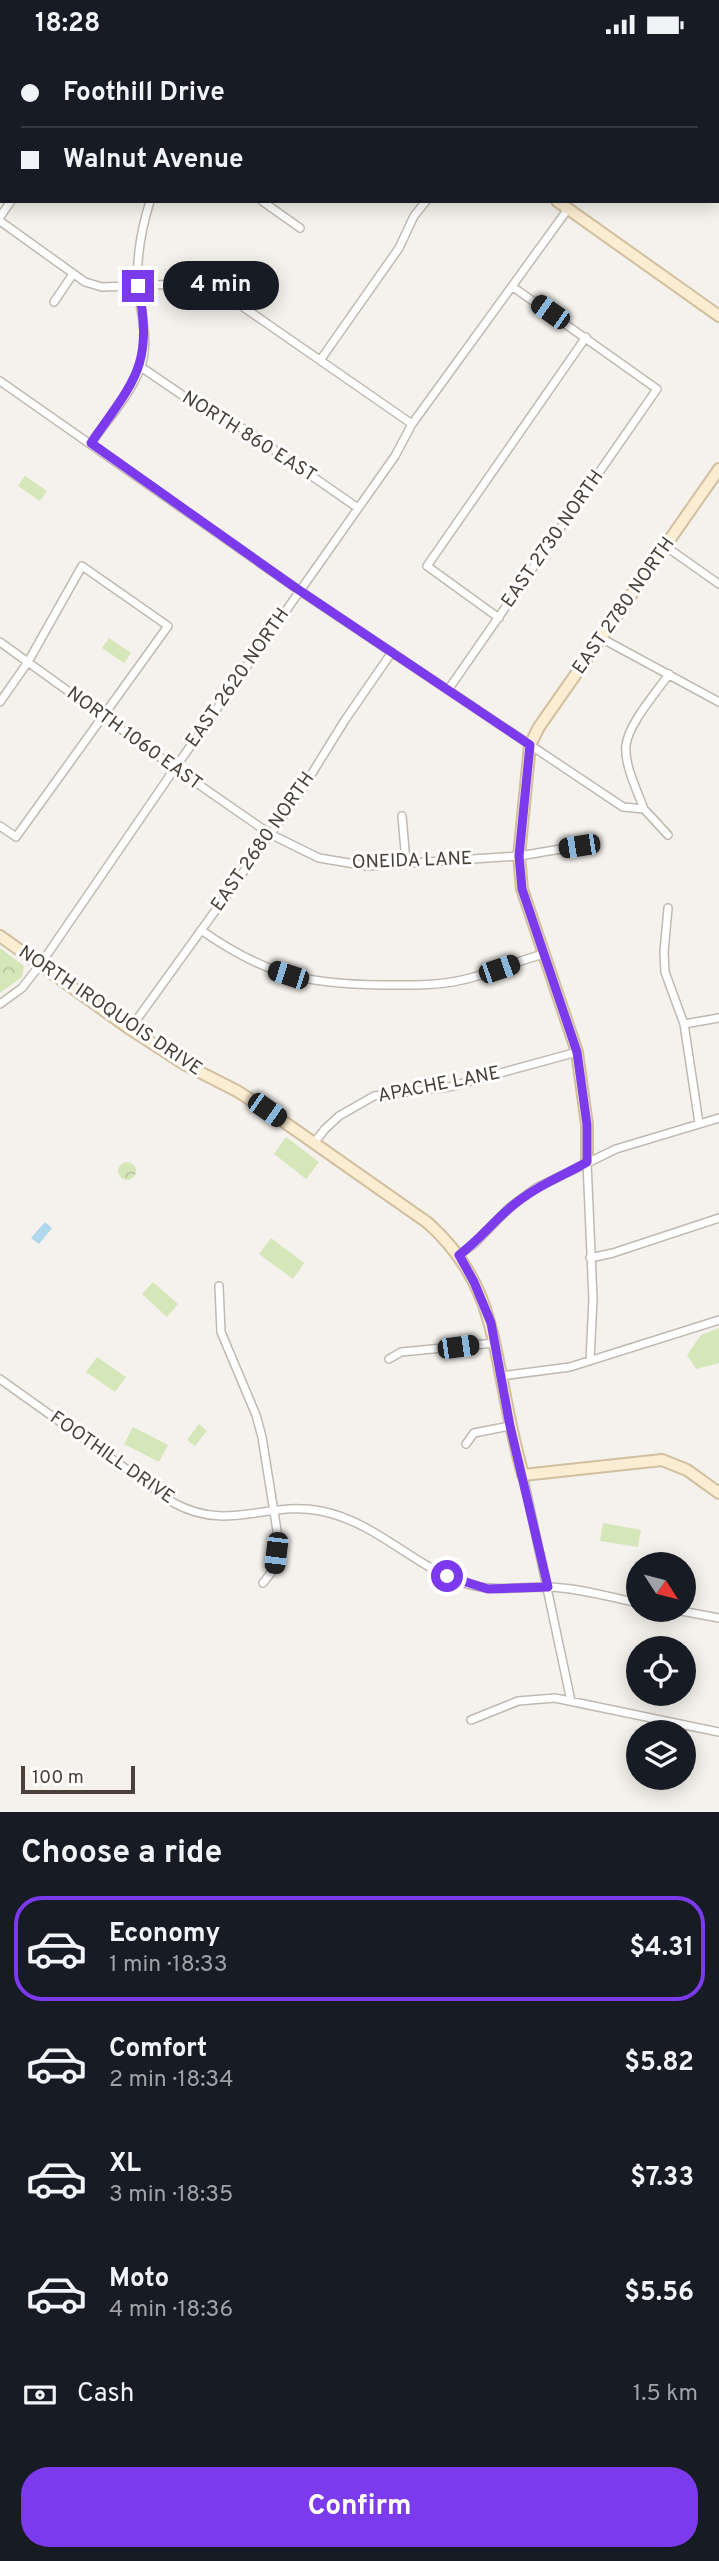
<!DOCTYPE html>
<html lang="en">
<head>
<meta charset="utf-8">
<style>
	:root { --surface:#171b24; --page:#20242c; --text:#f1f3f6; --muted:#9ea1a6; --line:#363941; --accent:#7c3aed }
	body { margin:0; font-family:Overpass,sans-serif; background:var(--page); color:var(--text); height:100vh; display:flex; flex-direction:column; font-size:26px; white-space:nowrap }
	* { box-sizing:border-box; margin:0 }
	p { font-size:23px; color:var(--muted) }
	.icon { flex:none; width:38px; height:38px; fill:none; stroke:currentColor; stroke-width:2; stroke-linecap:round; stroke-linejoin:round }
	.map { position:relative; height:1763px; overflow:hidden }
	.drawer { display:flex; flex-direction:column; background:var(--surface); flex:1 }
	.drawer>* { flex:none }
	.guide { position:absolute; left:0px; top:0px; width:719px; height:154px; box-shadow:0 4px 18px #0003; display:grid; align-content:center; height:154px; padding:0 21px; background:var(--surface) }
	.needle { width:46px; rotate:126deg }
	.fabs { position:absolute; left:626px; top:1503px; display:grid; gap:14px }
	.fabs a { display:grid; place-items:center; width:70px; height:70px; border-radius:50%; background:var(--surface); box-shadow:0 4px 18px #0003; font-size:35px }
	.scale { position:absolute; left:21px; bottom:18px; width:114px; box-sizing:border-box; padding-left:7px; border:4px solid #4a423a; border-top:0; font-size:19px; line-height:24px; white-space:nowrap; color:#4a423a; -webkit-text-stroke:5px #fff; paint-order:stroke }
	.end { position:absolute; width:32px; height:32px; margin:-16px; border:9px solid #7c3aed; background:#fff; box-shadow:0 0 0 4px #fff }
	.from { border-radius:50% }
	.bubble { position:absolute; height:49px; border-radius:24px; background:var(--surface); box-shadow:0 4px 18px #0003; font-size:23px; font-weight:700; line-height:49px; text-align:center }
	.car { position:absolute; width:21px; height:42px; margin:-21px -10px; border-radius:9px; box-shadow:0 0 5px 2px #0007; background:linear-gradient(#222 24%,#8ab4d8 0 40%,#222 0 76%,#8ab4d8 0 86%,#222 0) }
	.guide b { display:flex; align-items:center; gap:24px; height:66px; font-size:26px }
	.guide b+b { border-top:2px solid var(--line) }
	.guide i { width:18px; height:18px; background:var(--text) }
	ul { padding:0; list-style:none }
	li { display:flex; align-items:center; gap:21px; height:105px; margin:0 14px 10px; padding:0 7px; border:4px solid transparent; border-radius:28px }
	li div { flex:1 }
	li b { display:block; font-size:26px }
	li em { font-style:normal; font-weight:700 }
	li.selected { border-color:var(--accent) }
	li>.icon { width:63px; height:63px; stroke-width:1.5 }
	h2 { padding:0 21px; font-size:32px; line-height:84px }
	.pay { display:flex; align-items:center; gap:18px; height:77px; padding:0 21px; font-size:26px }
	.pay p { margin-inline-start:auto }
	.button { display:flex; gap:14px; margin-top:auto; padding:14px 21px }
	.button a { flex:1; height:80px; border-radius:28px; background:var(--accent); color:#fff; font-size:28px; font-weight:700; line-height:80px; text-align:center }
	.status { display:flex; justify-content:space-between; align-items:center; height:49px; padding:0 35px; background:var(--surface); direction:ltr }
	.status svg { height:19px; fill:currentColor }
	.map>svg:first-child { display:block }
	.grass { fill:#d5e6b9 }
	.park { fill:url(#park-crowns) }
	.water { fill:url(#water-ripples) }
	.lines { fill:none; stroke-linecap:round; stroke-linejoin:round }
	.street-casing { stroke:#c0b9b0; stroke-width:10 }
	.secondary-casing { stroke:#d1c0a0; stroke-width:14 }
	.street { stroke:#fff; stroke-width:7 }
	.secondary { stroke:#fbedd1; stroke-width:10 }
	.route { stroke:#7c3aed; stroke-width:9 }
	.labels { text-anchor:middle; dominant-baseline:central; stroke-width:6; stroke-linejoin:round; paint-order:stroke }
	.street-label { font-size:19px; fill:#4a423a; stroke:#fff }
</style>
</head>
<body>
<div class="status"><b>18:28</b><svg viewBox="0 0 49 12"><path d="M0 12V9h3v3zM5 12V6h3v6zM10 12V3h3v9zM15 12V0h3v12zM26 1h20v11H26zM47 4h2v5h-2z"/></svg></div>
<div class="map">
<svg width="719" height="1763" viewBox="0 0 719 1763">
	<defs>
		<pattern id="park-crowns" width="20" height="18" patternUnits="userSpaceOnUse" patternTransform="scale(1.75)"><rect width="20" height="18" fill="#d5e6b9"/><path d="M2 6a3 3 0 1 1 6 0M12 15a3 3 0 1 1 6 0" fill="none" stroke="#b8c6a0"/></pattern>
		<pattern id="water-ripples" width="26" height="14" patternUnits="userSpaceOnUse" patternTransform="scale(1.75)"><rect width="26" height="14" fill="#afd8ec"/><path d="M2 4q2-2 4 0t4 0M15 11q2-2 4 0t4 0" fill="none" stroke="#90b1c0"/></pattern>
	</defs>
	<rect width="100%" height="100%" fill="#f5f2ed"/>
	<!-- grass -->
	<path class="grass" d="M25 427 47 442 40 452 18 437Z
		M109 589 131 604 124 614 102 599Z
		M286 1088 319 1113 306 1130 274 1105Z
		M271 1189 304 1214 293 1230 259 1205Z
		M153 1233 178 1255 167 1268 142 1245Z
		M719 1279V1314L696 1320 687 1306 701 1286Z
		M97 1308 126 1328 115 1343 86 1323Z
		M199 1375 207 1382 195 1397 187 1391Z
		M133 1378 168 1396 159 1413 124 1395Z
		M603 1474 641 1481 638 1498 600 1492Z"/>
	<!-- park -->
	<path class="park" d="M0 899 24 917 22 928 0 944Z
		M118 1122a9 9 0 1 1 18 0a9 9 0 1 1-18 0Z"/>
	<!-- water -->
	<path class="water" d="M45 1173 52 1179 39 1195 31 1189Z"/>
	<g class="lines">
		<!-- street casing -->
		<g class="street-casing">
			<path id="street" d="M118 2 119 0
				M469 2 470 0
				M599 2H601
				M687 2 689 0
				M0 23 2 24
				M262 152 300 179
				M0 168 11 152
				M0 172 85 233 102 238 181 235 197 236 223 244 412 375
				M54 253 73 225
				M321 310 399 199 414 167 426 152
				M141 318 207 363 244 380 358 459
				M0 332 300 542 623 758 644 760 668 786
				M91 394C108 370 131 345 141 317 150 291 140 264 138 237 136 210 142 178 150 152
				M665 497 719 535
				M499 569 427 517 586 288
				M601 589 719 653
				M0 593 175 719 270 785 319 809 367 817 519 807 579 797
				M448 641 657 340 513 238
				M0 653 28 613 82 517 168 577 16 788 0 777
				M644 760C637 741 624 716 626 696 629 674 656 644 669 625
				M402 767 406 813
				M668 859 664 903 665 923 684 975 699 1074
				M201 881C265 926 305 935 382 936 409 936 436 937 462 931 490 925 516 912 544 905
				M0 955 22 939 40 916 175 719 395 407 412 375 568 160
				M684 975 719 969
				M130 980 298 747 345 671 392 603
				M314 1094 325 1080 339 1067 374 1047 449 1038 577 1003
				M587 1113 593 1250 590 1311
				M459 1206 474 1195 510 1158 536 1139 616 1100 719 1069
				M590 1209 613 1204 719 1169
				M219 1237 221 1283 256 1366 262 1388 278 1488 274 1520 263 1534
				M389 1310 401 1303 495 1294
				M501 1327 570 1318 719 1271
				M0 1330 174 1454C229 1484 267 1451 321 1462 376 1473 413 1517 464 1534 493 1544 520 1537 549 1538 579 1539 609 1548 639 1554
				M466 1395 474 1384 510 1377
				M523 1426 571 1652
				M676 1561 719 1569
				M471 1671 518 1652 555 1649 719 1683"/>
		</g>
		<!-- secondary casing -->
		<g class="secondary-casing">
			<path id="secondary" d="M342 0 345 2
				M557 152 719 267
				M0 887 130 980 184 1015 237 1042 267 1061 428 1174C485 1225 491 1276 505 1347 510 1374 516 1400 523 1426L662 1411 687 1421 719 1444
				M587 1113V1076L577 1003 522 840 519 807 530 696 539 678 719 420"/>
		</g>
		<!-- street -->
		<use href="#street" class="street"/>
		<!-- secondary -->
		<use href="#secondary" class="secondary"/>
	</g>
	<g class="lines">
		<!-- route -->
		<path class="route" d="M138 237C155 316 133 333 91 394L293 537 530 696 519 807 522 840 577 1003 587 1076V1113C561 1128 534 1138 511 1158 493 1173 478 1192 459 1206L474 1233 491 1274 510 1377 548 1538 488 1540 447 1527"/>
	</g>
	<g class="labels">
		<!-- street labels -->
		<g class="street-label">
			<text transform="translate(249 388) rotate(32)">NORTH 860 EAST</text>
			<text transform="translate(553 490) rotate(-55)">EAST 2730 NORTH</text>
			<text transform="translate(624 557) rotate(-55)">EAST 2780 NORTH</text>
			<text transform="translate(238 629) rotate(-55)">EAST 2620 NORTH</text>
			<text transform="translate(134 690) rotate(36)">NORTH 1060 EAST</text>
			<text transform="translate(263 793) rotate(-55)">EAST 2680 NORTH</text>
			<text transform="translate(412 812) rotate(-2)">ONEIDA LANE</text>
			<text transform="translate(110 962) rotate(34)">NORTH IROQUOIS DRIVE</text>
			<text transform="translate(439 1036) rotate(-11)">APACHE LANE</text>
			<text transform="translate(112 1409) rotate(35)">FOOTHILL DRIVE</text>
		</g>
	</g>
</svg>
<div class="fabs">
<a><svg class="needle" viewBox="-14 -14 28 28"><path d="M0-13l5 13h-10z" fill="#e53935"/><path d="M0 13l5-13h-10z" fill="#9ea1a6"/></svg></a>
<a><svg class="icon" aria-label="locate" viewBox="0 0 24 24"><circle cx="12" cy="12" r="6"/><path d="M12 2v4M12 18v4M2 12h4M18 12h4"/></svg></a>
<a><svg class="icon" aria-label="layers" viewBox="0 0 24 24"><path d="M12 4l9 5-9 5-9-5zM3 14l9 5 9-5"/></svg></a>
</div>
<div class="scale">100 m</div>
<i class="end from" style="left:447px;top:1527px"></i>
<i class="end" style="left:138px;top:237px"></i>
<div class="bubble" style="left:163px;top:212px;width:116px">4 min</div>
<i class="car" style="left:550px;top:263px;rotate:305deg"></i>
<i class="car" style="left:579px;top:797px;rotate:261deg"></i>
<i class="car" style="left:499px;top:920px;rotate:71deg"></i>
<i class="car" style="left:288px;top:926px;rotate:288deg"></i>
<i class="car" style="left:267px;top:1061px;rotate:125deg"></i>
<i class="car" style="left:458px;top:1298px;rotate:82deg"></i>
<i class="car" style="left:276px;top:1504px;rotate:187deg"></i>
<div class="guide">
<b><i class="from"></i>Foothill Drive</b>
<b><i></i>Walnut Avenue</b>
</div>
</div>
<section class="drawer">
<h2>Choose a ride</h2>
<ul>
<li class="selected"><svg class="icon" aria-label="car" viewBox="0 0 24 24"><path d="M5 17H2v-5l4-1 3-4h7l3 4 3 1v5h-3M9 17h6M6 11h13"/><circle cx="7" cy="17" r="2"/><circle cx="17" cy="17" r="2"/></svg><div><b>Economy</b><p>1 min · 18:33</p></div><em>$4.31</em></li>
<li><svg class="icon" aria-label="car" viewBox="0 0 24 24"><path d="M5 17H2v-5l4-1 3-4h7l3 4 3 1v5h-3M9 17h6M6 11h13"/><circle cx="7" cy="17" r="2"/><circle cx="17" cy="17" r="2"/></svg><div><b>Comfort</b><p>2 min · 18:34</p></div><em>$5.82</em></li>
<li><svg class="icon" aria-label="car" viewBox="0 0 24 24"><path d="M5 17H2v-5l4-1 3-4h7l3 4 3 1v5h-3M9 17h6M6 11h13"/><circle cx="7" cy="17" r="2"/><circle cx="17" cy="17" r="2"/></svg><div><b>XL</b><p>3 min · 18:35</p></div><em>$7.33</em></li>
<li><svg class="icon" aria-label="car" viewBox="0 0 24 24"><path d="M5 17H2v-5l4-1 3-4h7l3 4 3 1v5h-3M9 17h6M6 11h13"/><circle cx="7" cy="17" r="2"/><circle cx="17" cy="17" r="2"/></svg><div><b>Moto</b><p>4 min · 18:36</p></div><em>$5.56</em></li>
</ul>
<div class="pay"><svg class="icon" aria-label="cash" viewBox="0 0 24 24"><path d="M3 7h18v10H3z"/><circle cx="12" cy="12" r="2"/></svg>Cash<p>1.5 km</p></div>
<div class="button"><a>Confirm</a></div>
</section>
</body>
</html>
